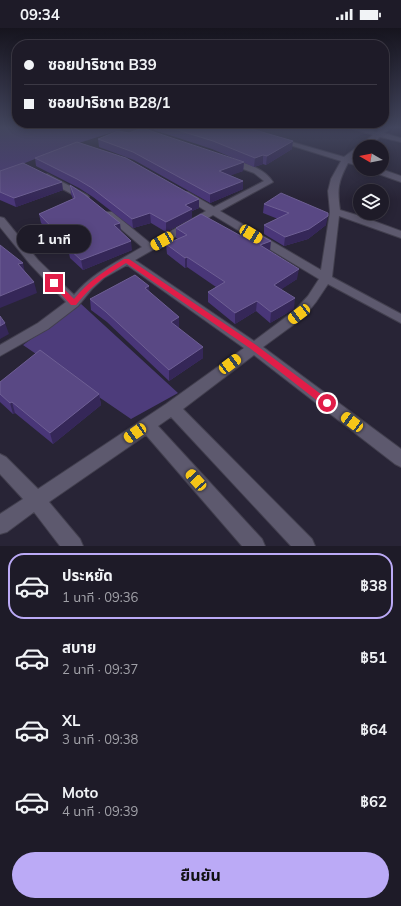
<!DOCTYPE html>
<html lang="th">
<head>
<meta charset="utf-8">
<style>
	:root { --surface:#1e1b28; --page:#2b2834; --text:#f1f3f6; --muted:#a1a1a8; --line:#3c3945; --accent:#bbaaf6 }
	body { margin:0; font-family:Mulish,"Noto Sans Thai",sans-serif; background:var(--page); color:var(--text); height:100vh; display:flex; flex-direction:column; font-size:15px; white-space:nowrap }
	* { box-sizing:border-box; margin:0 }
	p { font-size:13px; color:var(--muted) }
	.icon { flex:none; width:22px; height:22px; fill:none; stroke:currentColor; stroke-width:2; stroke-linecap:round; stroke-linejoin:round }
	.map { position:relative; height:518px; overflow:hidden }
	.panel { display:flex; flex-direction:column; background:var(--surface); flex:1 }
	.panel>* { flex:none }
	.banner { position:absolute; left:12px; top:12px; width:377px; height:88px; border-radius:16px; box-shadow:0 2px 10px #0003,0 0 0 1px var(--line); display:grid; align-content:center; height:88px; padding:0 12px; background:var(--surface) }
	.needle { width:26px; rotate:279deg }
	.fabs { position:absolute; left:353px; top:112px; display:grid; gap:8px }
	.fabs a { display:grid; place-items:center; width:36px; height:36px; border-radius:50%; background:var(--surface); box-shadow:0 2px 10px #0003,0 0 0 1px var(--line); font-size:20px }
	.end { position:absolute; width:18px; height:18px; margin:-9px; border:5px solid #e11d48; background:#fff; box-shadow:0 0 0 2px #fff }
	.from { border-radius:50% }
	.bubble { position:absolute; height:28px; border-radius:14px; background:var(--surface); box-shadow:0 2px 10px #0003,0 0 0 1px var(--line); font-size:13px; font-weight:700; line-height:28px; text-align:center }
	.car { position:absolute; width:12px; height:24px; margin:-12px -6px; border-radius:5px; box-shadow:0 0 3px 1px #0007; background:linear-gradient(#f5c518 24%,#345 0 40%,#f5c518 0 76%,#345 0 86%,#f5c518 0) }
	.banner b { display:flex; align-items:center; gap:14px; height:38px; font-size:15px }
	.banner b+b { border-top:1px solid var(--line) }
	.banner i { width:10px; height:10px; background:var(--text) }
	ul { padding:7px 0 0; list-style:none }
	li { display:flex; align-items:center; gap:12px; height:66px; margin:0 8px 6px; padding:0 4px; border:2px solid transparent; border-radius:16px }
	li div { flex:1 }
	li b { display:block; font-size:15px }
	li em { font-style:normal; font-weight:700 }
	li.selected { border-color:var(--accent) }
	li>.icon { width:36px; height:36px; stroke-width:1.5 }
	.cta { display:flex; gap:8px; margin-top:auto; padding:8px 12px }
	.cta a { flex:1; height:46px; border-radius:24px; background:var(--accent); color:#111; font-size:16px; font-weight:700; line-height:46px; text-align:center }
	.status { display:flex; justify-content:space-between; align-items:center; height:28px; padding:0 20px; background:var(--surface); direction:ltr }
	.status svg { height:11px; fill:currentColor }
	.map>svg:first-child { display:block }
	.green { fill:#4d3c7b }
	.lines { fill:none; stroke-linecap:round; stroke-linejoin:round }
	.minor-casing { stroke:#423f4e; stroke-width:2 }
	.minor { fill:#5d596e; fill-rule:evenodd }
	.wall { fill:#493678 }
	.shaded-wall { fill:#352758 }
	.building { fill:#594884; stroke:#6e5f94 }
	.route { fill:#e11d48 }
</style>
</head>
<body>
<div class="status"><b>09:34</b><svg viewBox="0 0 49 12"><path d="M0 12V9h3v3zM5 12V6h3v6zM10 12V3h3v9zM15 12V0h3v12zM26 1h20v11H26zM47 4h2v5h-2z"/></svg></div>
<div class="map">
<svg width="401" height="518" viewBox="0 0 401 518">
	<rect width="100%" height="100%" fill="#282436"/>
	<!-- green -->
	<path class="green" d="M0 100H126L60 121 0 145Z
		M80 275 178 365 131 391 23 317Z"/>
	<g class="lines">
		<!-- minor casing -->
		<g class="minor-casing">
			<path id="minor" d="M350 100H362L377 104 381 100H387L388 102 384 105 401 110V114L380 109 368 119H360V125L351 131 360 133V138L348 135C338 154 337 161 340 182L360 188 401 203V210L339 188 332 249 401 286V295L328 256 316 274 304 289 263 319 401 421V439L395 436 254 327 183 381 312 511 315 518H291L171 389 158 398 262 511 265 518H242L146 407 49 474 80 511 83 518H60L34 484 7 504 0 506V486L23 471 0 446V426L6 429 38 461 166 376 244 320 127 237 104 250 92 261 78 278 48 301 0 328V317L38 295 66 274 30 236 0 199V189L4 190 38 232 74 267C92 245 117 234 142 219L106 188 104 186 106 184H112L150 215 206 183 182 168 180 166 182 164H188L214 179 264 153 254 145 227 135V131H230C246 135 264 140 273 154L220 183 321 242 330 184 328 163 331 151 341 133 274 112 278 110 344 129 373 107ZM213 187 319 251 308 268 294 283 254 313 135 232Z
				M369 141H381L401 148V154L370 143Z
				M47 146 87 167 89 169 87 171H81L44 151 43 149Z"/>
		</g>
		<!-- minor -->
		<use href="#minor" class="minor"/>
	</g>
	<!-- wall -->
	<path class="wall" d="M154 100H248L292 121 266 137 263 136 254 139 212 121 154 102Z
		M98 111 244 134 243 143 230 147 243 153V161L210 175 134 132 99 119Z
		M35 130 199 171V180L192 183V190L166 204 151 195 133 200 93 169 79 160 36 138Z
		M0 143 63 162 16 179 0 172Z
		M70 157 132 222 83 242 70 230 69 225 41 195 39 186 73 171 71 166Z
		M264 176 326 197 308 211 284 218 264 206V197L278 191 263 185Z
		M176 200 241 208 270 223 297 251 281 261 294 281 270 295 256 283 235 296 208 274V264L216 259 187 239 185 240 167 226 166 216 178 211 176 210Z
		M150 264 179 300 203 330 169 353 107 294 91 282 90 271Z
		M0 354 99 366 101 377 53 416 15 385 13 386 0 374Z"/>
	<!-- shaded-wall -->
	<path class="shaded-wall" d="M293 113 292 121 266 137 267 128Z
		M263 127V136L254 139 255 130Z
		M244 134 243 143 219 152V143Z
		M243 153V161L210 175V166Z
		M62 154 63 162 16 179 14 170Z
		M199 171V180L192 183V190L166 204V194L185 177Z
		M150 185 151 195 133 200 132 191Z
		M328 188 326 197 308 211 284 218 285 209Z
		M120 195 121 204 114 197Z
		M131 213 132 222 83 242 81 232Z
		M271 213 270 223 260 217Z
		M187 229V239L185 240V230Z
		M23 235 25 245 18 236Z
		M299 241 297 251 273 267 274 257Z
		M34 254 37 265 0 280V268Z
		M149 258 150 268 145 260Z
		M295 270 294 281 270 295 271 284Z
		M257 273 256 283 235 296V285Z
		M179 289V300L172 304 171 294Z
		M5 295 9 306 0 311V298Z
		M203 319V330L169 353V342Z
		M99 366 101 377 53 416 50 405Z
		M12 374 15 385 13 386 10 375Z"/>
	<!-- building -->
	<path class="building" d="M142 100 244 134 219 143 243 153 210 166 133 124 98 111 118 103 129 105Z
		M171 100H248L293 113 267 128 263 127 255 130 213 113Z
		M77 114 126 130 199 171 185 177 192 181 166 194 150 185 132 191 92 160 77 151 35 130Z
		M23 135 62 154 14 170 0 164V143Z
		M70 157 84 166 120 195 114 197 131 213 81 232 68 220 71 219 39 186 75 170Z
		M281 165 328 185V188L309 201 285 209 264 197 289 185 264 176Z
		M201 186 241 208 252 203 271 213 260 217 299 241 274 257 295 270 271 284 257 273 235 285 208 264 225 254 187 229 185 230 166 216 187 207 176 200Z
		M0 217 23 235 18 236 34 254 0 268Z
		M135 247 149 258 145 260 179 289 171 294 203 319 169 342 106 284 90 271Z
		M0 288 5 295 0 298Z
		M40 322 99 366 50 405 12 374 10 375 0 366V354Z"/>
	<!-- sky -->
	<linearGradient id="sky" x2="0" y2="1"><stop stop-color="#16141e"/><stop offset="0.58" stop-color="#42455d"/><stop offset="1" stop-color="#42455d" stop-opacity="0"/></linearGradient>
	<rect width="401" height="172" fill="url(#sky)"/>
	<!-- route -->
	<path class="route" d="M124 231H129L256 317 330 373 331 375 330 378H324L251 321 126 235C104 249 93 256 76 277H71L51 255 56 253 74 271C89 253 104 243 124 231Z"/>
</svg>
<div class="fabs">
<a><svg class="needle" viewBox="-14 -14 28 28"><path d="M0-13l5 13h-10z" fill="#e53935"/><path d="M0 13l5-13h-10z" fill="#a1a1a8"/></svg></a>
<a><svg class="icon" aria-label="layers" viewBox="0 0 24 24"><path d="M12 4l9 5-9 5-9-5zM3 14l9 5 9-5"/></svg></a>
</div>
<i class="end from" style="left:327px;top:375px"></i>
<i class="end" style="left:54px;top:255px"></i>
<div class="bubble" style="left:17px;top:197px;width:74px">1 นาที</div>
<i class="car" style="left:251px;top:206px;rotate:121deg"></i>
<i class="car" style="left:162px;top:213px;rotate:240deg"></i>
<i class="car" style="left:299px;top:286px;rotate:233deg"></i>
<i class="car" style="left:230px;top:336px;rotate:53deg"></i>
<i class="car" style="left:352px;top:394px;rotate:307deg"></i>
<i class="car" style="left:135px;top:405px;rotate:235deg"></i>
<i class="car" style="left:196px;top:452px;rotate:318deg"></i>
<div class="banner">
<b><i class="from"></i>ซอยปาริชาต B39</b>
<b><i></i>ซอยปาริชาต B28/1</b>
</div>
</div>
<section class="panel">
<ul>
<li class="selected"><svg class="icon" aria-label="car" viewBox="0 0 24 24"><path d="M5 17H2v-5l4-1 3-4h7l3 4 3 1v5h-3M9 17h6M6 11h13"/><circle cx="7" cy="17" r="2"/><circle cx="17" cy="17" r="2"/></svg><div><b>ประหยัด</b><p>1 นาที · 09:36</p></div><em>฿38</em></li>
<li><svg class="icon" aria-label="car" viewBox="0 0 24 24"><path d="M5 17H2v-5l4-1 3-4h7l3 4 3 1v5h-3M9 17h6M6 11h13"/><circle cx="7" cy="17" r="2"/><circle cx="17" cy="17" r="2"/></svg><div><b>สบาย</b><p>2 นาที · 09:37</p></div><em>฿51</em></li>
<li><svg class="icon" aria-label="car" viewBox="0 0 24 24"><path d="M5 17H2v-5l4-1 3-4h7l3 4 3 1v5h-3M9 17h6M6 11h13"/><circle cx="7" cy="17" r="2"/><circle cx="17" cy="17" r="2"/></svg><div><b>XL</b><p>3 นาที · 09:38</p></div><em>฿64</em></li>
<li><svg class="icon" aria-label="car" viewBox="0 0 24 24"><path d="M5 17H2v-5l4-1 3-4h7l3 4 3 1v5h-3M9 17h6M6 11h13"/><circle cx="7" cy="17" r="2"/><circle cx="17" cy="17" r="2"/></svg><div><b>Moto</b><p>4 นาที · 09:39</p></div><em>฿62</em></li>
</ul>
<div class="cta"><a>ยืนยัน</a></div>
</section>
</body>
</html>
